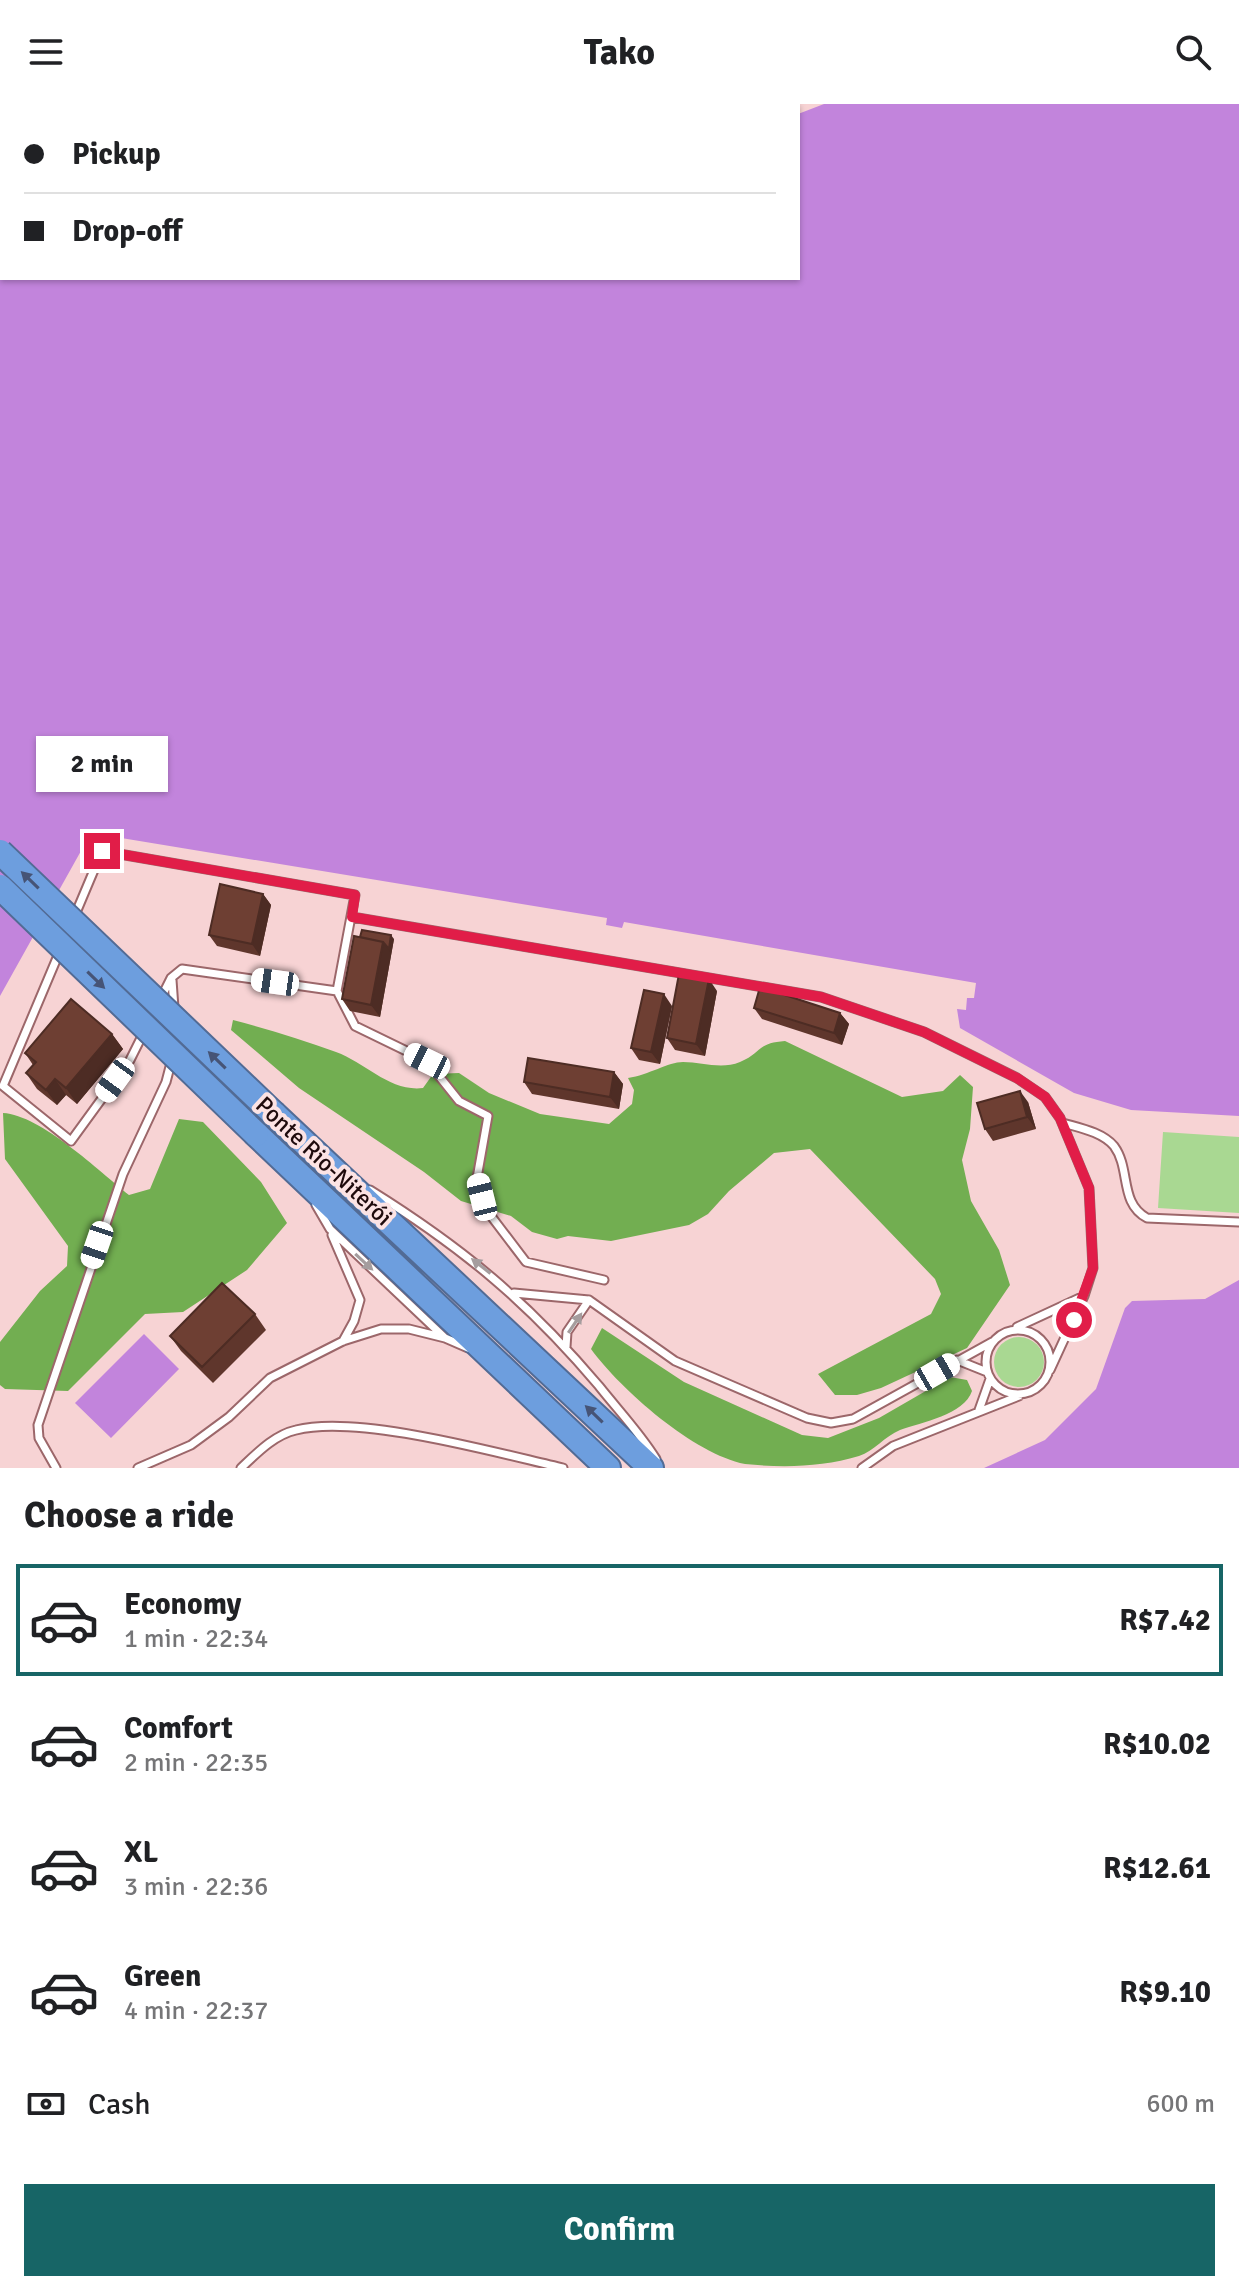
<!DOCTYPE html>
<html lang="en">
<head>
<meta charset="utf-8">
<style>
	:root { --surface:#fff; --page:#f2f2f2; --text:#202124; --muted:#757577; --line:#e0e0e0; --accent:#176566 }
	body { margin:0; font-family:Signika,sans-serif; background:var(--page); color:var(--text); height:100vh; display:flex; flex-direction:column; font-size:30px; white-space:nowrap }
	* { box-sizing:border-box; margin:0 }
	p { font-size:26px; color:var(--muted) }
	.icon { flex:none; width:44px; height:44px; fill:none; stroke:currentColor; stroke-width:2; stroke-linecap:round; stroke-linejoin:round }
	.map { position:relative; height:1364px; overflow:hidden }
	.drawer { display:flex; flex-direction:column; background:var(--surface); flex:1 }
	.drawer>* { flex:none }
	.hud { position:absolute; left:0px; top:0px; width:800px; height:176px; box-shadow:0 2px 6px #0004; display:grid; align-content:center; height:176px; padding:0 24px; background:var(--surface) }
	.end { position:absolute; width:36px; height:36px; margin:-18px; border:10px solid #e11d48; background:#fff; box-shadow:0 0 0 4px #fff }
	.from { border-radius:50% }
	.bubble { position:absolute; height:56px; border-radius:0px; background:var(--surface); box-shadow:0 2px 6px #0004; font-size:26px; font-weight:700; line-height:56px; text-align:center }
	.car { position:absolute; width:24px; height:48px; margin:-24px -12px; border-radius:10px; box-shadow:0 0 6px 2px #0007; background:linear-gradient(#fff 24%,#345 0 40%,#fff 0 76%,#345 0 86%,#fff 0) }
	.hud b { display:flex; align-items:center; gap:28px; height:76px; font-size:30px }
	.hud b+b { border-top:2px solid var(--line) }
	.hud i { width:20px; height:20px; background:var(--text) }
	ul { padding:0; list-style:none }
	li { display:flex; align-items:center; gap:24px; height:112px; margin:0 16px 12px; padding:0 8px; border:4px solid transparent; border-radius:0px }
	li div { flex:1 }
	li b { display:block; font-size:30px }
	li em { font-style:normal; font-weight:700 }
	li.selected { border-color:var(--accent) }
	li>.icon { width:72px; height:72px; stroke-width:1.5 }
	h2 { padding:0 24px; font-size:36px; line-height:96px }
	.pay { display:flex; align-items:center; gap:20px; height:88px; padding:0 24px; font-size:30px }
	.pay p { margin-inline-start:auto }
	.cta { display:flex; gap:16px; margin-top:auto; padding:16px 24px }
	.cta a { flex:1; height:92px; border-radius:0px; background:var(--accent); color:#fff; font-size:32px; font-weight:700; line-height:92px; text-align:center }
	header { display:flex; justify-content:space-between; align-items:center; height:104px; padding:0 24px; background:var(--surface); font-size:36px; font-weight:700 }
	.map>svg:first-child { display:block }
	.green { fill:#a9d892 }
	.forest { fill:#72ae51 }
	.water { fill:#c284dc }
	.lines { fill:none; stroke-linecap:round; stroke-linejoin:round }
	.lane-casing { stroke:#9c676a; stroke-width:11 }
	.highway-casing { stroke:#526b95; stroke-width:28 }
	.lane { stroke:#fff; stroke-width:7 }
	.highway { stroke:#6d9ede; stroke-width:24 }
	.highway-bridge-casing { stroke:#526b95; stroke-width:28; stroke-linecap:butt }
	.highway-bridge { stroke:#6d9ede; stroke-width:24 }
	.wall { fill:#5f362c }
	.shaded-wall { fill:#4d2c24 }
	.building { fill:#6e3f33; stroke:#4d2c24; stroke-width:2 }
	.oneway { fill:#465476 }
	.oneway2 { fill:#a59d9e }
	.route { stroke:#e11d48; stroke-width:10 }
	.labels { text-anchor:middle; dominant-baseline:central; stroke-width:8; stroke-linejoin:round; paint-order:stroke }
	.street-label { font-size:24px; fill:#1f0b0d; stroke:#fce3e4 }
</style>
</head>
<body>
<header><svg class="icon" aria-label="menu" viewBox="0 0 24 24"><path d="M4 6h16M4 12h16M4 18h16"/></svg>Tako<svg class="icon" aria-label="search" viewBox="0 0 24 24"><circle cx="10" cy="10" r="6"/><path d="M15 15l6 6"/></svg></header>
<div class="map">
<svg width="1239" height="1364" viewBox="0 0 1239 1364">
	<rect width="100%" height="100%" fill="#f7d3d4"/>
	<!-- green -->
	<path class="green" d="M1163 1028 1239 1033V1109L1158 1104Z
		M994 1258a25 25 0 1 1 50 0a25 25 0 1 1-50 0Z"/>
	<!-- forest -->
	<path class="forest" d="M233 916C268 925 303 936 336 948 366 959 390 988 423 984L433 970 459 969 489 989 540 1010 609 1020 632 1000 634 986 628 974C649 971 668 958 683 958 702 958 721 966 740 958 762 949 756 939 785 937L902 993 943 987 960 971 973 983 970 1025 962 1056 971 1097 999 1146 1010 1181 967 1244 881 1284 857 1291H835L818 1270 931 1210 941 1190 935 1175 810 1045 774 1049 729 1087 708 1110 689 1121 611 1137 568 1132 557 1135 532 1128 511 1112 461 1097 424 1068 299 984 231 926Z
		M3 1009C41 1011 100 1068 129 1091L150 1085 179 1015 203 1018 261 1078 287 1119 247 1166 183 1208 145 1210 68 1287 5 1285 0 1281V1238L40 1187 67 1162 68 1142 5 1055Z
		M602 1224 684 1278 802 1331 828 1334 879 1314 950 1273 967 1276 972 1287C964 1311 922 1318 900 1326 885 1332 874 1347 859 1352 822 1363 784 1364 745 1360 694 1350 621 1286 591 1245Z"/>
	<!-- water -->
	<path class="water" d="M0 0 357 2H2V174H798V10L824 0H1239V1012L1131 1006 1074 989 960 924 957 905 966 906 967 894H974L976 879 624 818 622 824 606 821 607 814 91 729 0 892Z
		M1239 1176V1364H984L1045 1336 1096 1285 1125 1204 1132 1197 1205 1195Z
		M144 1230 179 1265 111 1334 75 1299Z"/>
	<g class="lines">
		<!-- lane casing -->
		<g class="lane-casing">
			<path id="lane" d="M352 813 821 893 924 928 1017 974 1045 993 1060 1014 1089 1084 1093 1164 1084 1192 1050 1266
				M172 876 174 904
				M337 887 355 791 102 747 3 982 71 1037 130 956 171 874 182 865 337 887 355 922 427 957 459 997 488 1012 477 1074 491 1112 526 1158 604 1176
				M1063 1019C1080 1024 1102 1028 1114 1042 1131 1065 1119 1099 1147 1114L1239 1118
				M370 1086C463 1144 528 1198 599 1282 618 1306 640 1329 656 1355
				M316 1101 330 1125 445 1234 468 1244
				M332 1131 360 1196 354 1217 343 1237
				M514 1189 589 1196 675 1257 807 1314 831 1319 853 1315 992 1238
				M1017 1223 1084 1192
				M986 1258a32 32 0 1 1 64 0a32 32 0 1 1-64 0Z
				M566 1243 567 1228 589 1196
				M957 1256 987 1268
				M979 1306 990 1275
				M56 1364 39 1334 38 1321 123 1070 166 978 172 955
				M138 1364 191 1341 229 1313 270 1274 343 1237 381 1225H409L445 1234
				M241 1364C257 1349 274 1331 296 1326 358 1310 497 1349 563 1364
				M862 1364 893 1342 1019 1292"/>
		</g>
		<!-- highway casing -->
		<g class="highway-casing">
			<path id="highway" d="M274 1010 651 1364
				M256 1030 608 1364"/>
		</g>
		<!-- lane -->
		<use href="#lane" class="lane"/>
		<!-- highway -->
		<use href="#highway" class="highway"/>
		<!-- highway-bridge casing -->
		<g class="highway-bridge-casing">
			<path id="highway-bridge" d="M0 748 274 1010
				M0 783 256 1030"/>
		</g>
		<!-- highway-bridge -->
		<use href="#highway-bridge" class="highway-bridge"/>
	</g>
	<!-- wall -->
	<path class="wall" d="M263 790 271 801 260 852 217 842 209 831Z
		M360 833 394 835 380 913 350 907 342 895Z
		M717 887 705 952 675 946 667 934Z
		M672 902 660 960 639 956 631 944Z
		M754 904 840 909 849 920 842 941 762 915Z
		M112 930 123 945 77 1000 66 991 57 1001 37 985 26 969 33 961 25 949Z
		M614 968 623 980 619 1005 532 990 524 978Z
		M1028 998 1036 1025 993 1037 985 1025Z
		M255 1210 266 1226 213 1279 181 1247 170 1232Z"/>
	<!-- shaded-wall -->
	<path class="shaded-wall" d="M263 790 271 801 260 852 252 840Z
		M391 831 394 835 380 913 371 901 383 838Z
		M709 875 717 887 705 952 696 940Z
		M664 890 672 902 660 960 651 948Z
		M840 909 849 920 842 941 834 929Z
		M112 930 123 945 77 1000 66 984Z
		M614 968 623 980 619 1005 610 993Z
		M55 975 66 991 57 1001 46 986Z
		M1020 987 1028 998 1036 1025 1027 1013Z"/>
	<!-- building -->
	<path class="building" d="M220 780 263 790 252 840 209 831Z
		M362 826 391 831 389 845 383 838 360 833Z
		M354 832 383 838 371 901 342 895Z
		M679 870 709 875 696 940 667 934Z
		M760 883 840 909 834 929 754 904Z
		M644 886 664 890 651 948 631 944Z
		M71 895 112 930 66 984 55 975 46 986 26 969 36 958 25 949Z
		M528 954 614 968 610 993 524 978Z
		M1020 987 1027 1013 985 1025 977 999Z
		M222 1179 255 1210 202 1263 170 1232Z"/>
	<!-- one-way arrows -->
	<defs><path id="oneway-solid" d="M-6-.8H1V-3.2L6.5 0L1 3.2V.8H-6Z" transform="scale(2)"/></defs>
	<g class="oneway">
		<use href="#oneway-solid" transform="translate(30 776) rotate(-136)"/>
		<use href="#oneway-solid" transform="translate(96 876) rotate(44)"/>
		<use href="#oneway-solid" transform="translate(217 956) rotate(-136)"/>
		<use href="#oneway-solid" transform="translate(594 1310) rotate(-136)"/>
	</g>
	<g class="oneway2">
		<use href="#oneway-solid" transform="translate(364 1158) rotate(43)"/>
		<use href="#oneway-solid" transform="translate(481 1162) rotate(-142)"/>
		<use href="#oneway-solid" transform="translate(575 1219) rotate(-56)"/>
	</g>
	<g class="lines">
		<!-- route -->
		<path class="route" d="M102 747 355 791 352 813 821 893 924 928 1017 974 1045 993 1060 1014 1089 1084 1093 1164 1074 1216"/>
	</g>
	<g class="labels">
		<!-- street labels -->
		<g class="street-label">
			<text transform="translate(324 1057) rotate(43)">Ponte Rio-Niterói</text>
		</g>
	</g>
</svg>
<i class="end from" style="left:1074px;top:1216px"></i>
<i class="end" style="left:102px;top:747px"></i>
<div class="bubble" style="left:36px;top:632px;width:132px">2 min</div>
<i class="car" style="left:275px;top:878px;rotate:278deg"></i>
<i class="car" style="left:427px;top:957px;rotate:296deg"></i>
<i class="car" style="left:115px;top:976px;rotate:216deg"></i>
<i class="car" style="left:482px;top:1093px;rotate:346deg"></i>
<i class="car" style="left:97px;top:1141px;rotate:199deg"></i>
<i class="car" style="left:937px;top:1268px;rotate:60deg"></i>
<div class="hud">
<b><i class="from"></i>Pickup</b>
<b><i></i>Drop-off</b>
</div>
</div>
<section class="drawer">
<h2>Choose a ride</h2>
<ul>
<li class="selected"><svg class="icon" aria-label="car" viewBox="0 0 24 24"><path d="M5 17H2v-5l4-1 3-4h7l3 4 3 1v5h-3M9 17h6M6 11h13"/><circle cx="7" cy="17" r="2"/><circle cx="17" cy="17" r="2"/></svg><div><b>Economy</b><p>1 min · 22:34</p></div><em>R$7.42</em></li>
<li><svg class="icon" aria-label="car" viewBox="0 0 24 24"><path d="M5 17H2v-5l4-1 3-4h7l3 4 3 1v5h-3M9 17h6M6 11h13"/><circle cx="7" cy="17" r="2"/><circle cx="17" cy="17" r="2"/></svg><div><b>Comfort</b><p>2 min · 22:35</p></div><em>R$10.02</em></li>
<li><svg class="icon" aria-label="car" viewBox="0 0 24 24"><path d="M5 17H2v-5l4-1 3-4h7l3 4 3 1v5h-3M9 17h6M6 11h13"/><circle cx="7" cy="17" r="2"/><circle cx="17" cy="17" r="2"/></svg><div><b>XL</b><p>3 min · 22:36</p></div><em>R$12.61</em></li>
<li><svg class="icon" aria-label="car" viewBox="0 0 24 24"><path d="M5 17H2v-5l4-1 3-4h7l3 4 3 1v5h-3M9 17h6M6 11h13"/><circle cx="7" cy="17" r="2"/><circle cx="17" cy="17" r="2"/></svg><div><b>Green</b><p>4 min · 22:37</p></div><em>R$9.10</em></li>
</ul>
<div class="pay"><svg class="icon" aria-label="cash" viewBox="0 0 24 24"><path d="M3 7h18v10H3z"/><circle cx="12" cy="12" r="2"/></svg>Cash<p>600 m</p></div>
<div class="cta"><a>Confirm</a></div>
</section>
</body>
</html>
